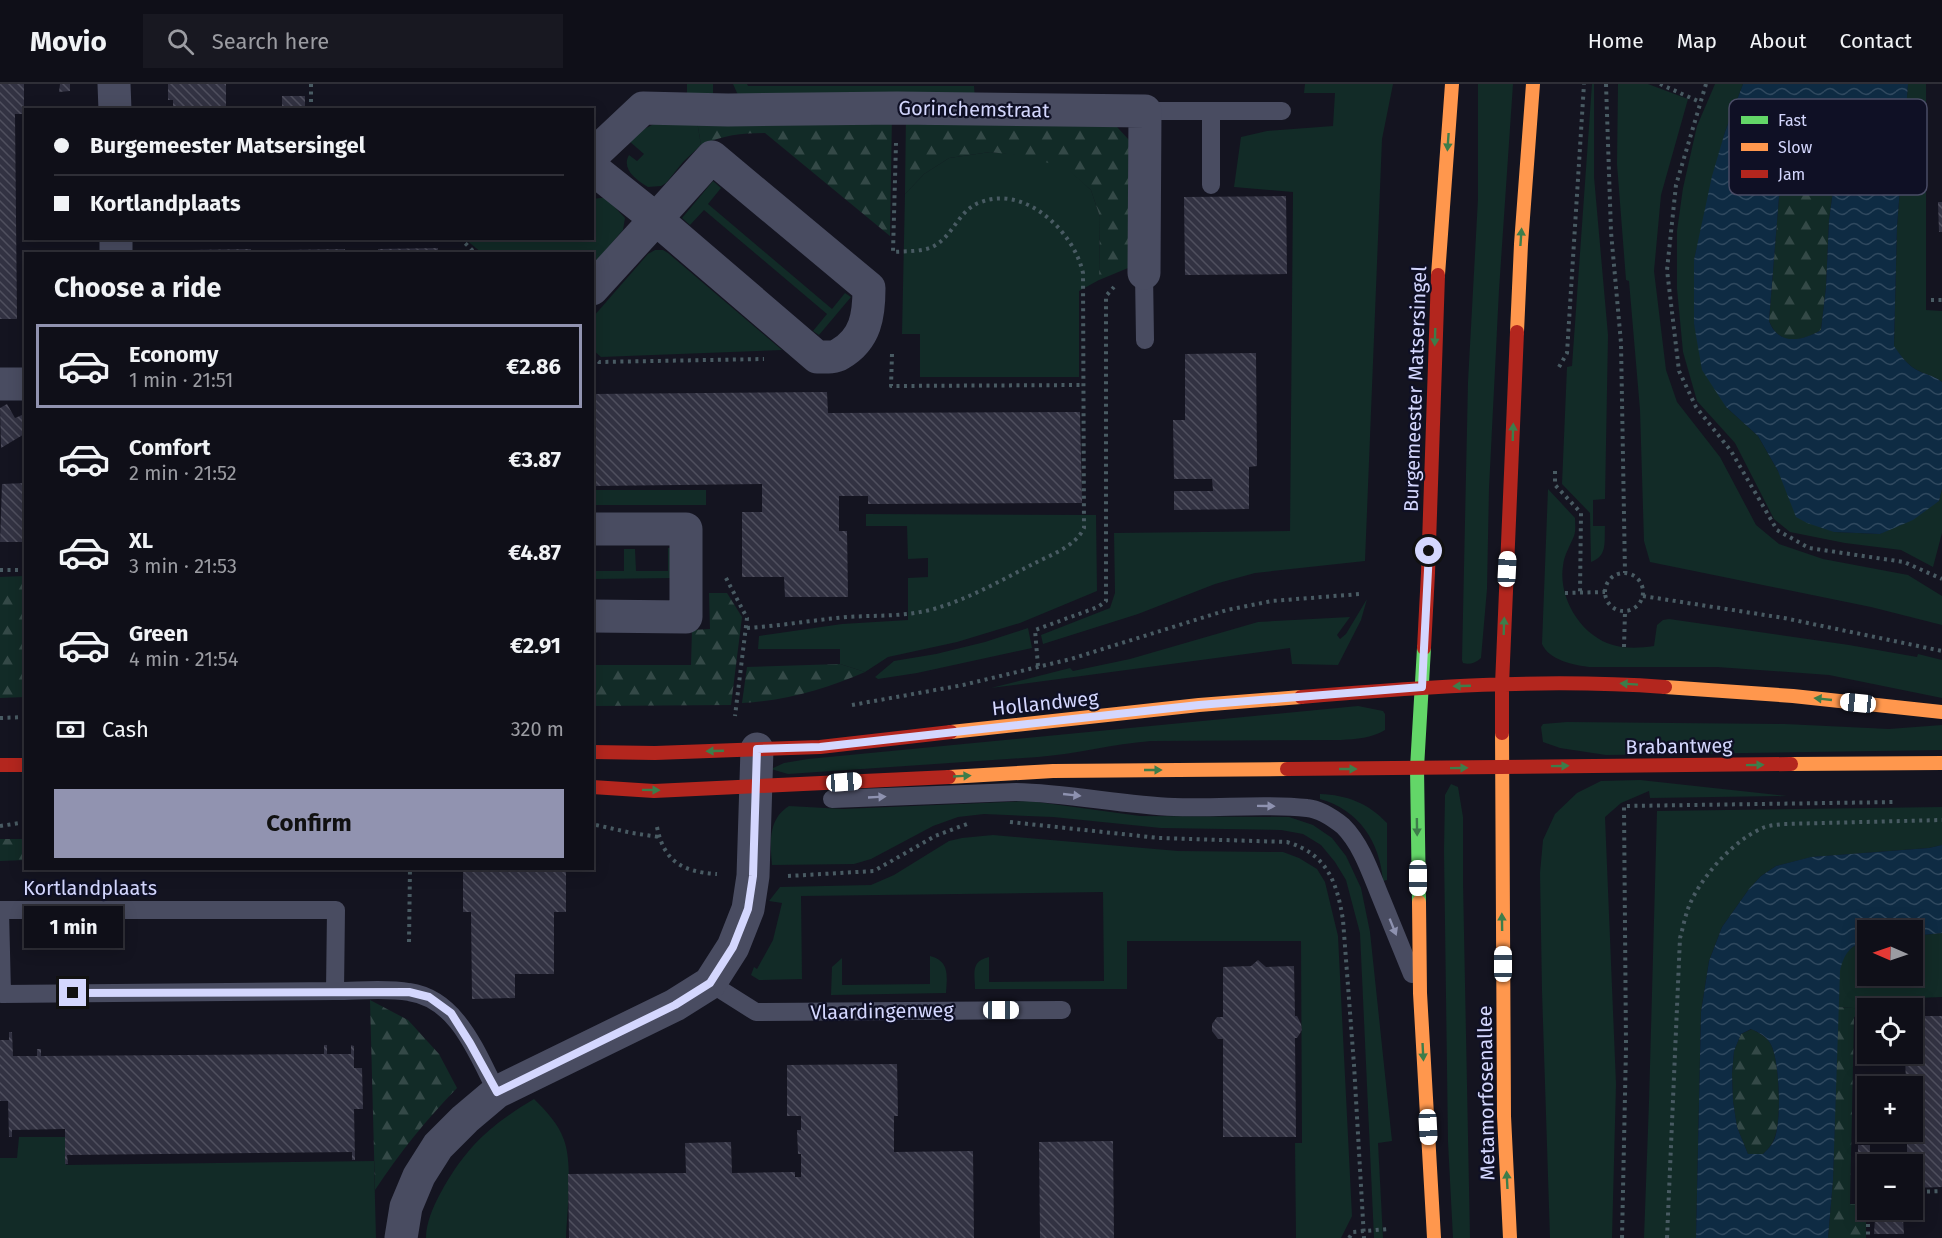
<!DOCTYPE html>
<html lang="en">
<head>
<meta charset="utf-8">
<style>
	:root { --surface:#0f0f18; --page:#181821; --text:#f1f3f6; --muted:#9b9ca2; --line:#2f2f37; --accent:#9193b0 }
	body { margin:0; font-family:"Fira Sans",sans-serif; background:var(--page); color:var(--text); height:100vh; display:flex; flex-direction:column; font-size:22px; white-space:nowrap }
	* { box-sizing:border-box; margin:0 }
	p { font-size:20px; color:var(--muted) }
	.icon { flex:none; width:33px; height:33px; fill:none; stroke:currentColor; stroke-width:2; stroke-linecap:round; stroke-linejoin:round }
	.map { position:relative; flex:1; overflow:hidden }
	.details { position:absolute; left:24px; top:168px; width:570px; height:618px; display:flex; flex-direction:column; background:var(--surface); border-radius:0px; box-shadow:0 3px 15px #0003,0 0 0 2px var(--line) }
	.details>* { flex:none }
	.banner { position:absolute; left:24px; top:24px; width:570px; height:132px; border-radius:0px; box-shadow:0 3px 15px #0003,0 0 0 2px var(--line); display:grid; align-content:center; height:132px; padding:0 30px; background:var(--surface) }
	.needle { width:39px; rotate:272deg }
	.buttons { position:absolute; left:1857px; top:836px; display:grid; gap:12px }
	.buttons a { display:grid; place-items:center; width:66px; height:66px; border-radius:0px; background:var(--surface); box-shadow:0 3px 15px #0003,0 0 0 2px var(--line); font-size:30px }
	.end { position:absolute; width:27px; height:27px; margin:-14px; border:8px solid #d4d7fe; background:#111; box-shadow:0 0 0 3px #111 }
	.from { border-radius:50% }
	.bubble { position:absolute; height:42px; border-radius:0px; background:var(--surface); box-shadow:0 3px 15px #0003,0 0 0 2px var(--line); font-size:20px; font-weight:700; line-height:42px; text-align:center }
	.car { position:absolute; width:18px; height:36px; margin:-18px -9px; border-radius:8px; box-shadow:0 0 4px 2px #0007; background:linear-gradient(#fff 24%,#345 0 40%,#fff 0 76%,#345 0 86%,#fff 0) }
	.banner b { display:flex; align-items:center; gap:21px; height:57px; font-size:22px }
	.banner b+b { border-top:2px solid var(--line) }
	.banner i { width:15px; height:15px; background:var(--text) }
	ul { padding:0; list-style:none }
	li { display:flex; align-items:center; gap:18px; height:84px; margin:0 12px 9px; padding:0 18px; border:3px solid transparent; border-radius:0px }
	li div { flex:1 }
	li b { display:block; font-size:22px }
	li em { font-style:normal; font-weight:700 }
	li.active { border-color:var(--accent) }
	li>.icon { width:54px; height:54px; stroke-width:1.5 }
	h2 { padding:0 30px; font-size:27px; line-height:72px }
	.pay { display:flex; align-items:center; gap:15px; height:66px; padding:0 30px; font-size:22px }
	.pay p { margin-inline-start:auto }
	.action { display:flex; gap:12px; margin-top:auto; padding:12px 30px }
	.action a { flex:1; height:69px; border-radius:0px; background:var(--accent); color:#111; font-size:24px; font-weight:700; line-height:69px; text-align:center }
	header { display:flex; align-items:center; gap:36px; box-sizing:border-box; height:84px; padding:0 30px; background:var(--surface); border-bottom:2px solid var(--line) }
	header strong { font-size:28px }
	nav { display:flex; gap:33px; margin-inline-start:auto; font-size:21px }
	.search { width:420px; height:54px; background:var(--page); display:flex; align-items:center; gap:15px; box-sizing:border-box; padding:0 21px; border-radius:0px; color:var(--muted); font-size:22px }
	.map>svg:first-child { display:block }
	.grass { fill:#122b27 }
	.forest { fill:url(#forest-firs) }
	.water { fill:url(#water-waves); fill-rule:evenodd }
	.building { fill:url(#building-back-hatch) }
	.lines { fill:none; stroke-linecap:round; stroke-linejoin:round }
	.path { stroke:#495b63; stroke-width:4; stroke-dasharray:3 4.5; stroke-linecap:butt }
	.lane { stroke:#494c61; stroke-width:18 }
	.street { stroke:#494c61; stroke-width:33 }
	.fast { stroke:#63d668; stroke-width:14 }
	.slow { stroke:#ff974d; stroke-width:14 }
	.jam { stroke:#b3261e; stroke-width:14 }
	.oneway { fill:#3d7d4a }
	.oneway2 { fill:#8e92b0 }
	.route { stroke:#d4d7fe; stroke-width:8 }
	.labels { text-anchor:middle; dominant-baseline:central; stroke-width:4.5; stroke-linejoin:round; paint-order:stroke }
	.street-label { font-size:20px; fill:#d4d7fe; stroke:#0f1025 }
	.key { fill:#0f1025; stroke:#4a4c66; stroke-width:1.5 }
	.key-label { font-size:16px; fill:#d4d7fe }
</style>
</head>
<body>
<header>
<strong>Movio</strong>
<div class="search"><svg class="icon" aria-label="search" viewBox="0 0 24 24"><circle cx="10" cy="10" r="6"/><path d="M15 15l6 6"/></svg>Search here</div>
<nav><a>Home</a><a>Map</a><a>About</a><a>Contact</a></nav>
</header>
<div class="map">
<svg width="1942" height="1154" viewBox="0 0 1942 1154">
	<defs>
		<pattern id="forest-firs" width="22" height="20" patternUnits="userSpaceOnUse" patternTransform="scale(1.5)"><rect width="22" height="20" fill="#122b27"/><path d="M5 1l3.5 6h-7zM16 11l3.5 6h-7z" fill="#344947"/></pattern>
		<pattern id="water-waves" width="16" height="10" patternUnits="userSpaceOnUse" patternTransform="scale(1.5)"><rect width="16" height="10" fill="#0e2b43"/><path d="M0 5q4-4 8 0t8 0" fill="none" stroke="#30495f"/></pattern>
		<pattern id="building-back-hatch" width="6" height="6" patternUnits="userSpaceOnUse" patternTransform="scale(1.5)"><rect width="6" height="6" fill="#323242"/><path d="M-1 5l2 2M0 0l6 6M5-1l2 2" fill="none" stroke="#4f4f5e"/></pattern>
	</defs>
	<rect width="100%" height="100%" fill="#141420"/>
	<!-- grass -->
	<path class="grass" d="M687 0H713V16H687Z
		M733 0H747L748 2H974L975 15 738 11Z
		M1305 0H1393L1382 55 1365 477 1255 489 1215 500 1138 530 1043 560 1041 551 1110 524 1115 509 1114 449 1290 447 1293 108 1234 103 1241 53 1267 47 1333 42 1335 9H1304Z
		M1478 0H1513L1499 206 1489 404 1487 505 1481 574C1476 579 1469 581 1463 579L1462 576 1468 298 1478 115Z
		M1592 0H1594V93L1608 251 1605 415 1593 416V442H1605C1604 457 1608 472 1591 478L1590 429 1562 400 1567 283 1572 282Z
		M1618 0H1648L1688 15 1661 111 1654 187 1666 286 1677 318 1720 373 1756 441 1779 460 1823 475 1908 491 1942 512V541L1871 523 1650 478 1644 457 1640 326 1629 197 1626 196 1617 80Z
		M1715 0H1743L1725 48 1694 176V240L1726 323 1758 352 1778 387 1834 448 1880 450 1939 417 1942 405V449L1933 483 1901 466 1845 459 1790 448 1774 435 1735 359 1697 317 1683 268 1677 205V147L1683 104 1697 42Z
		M1908 0H1926V226L1942 227V298C1935 292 1927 291 1919 287 1908 282 1901 272 1894 263L1897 143Z
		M696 31 701 61 683 78 666 99 661 102 648 103C636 96 621 85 629 71L637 77 644 70 629 57 644 45 654 40Z
		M990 68 1024 71 1066 83 1091 106 1100 133 1099 196 1079 207V293H920V250H902L905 110 924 90 949 74Z
		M713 97 721 104 708 120 832 225 845 209 851 213 819 251 813 247 827 230 704 126 690 141 682 134Z
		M600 114H606L625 134 623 146 593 181 592 170 482 169 465 155 592 154 593 115Z
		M655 166H663L668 169 782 266 601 273 593 266V233L648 170Z
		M1548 405 1575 434C1575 439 1576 447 1574 452 1570 462 1564 471 1563 482 1558 514 1581 552 1613 561 1626 565 1640 564 1654 562L1657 541 1663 536 1669 535 1849 561 1917 573 1918 570 1942 576V614L1829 591 1717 583H1589C1573 581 1549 576 1542 560Z
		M592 406H706V421H593Z
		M866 430 1096 431 1097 507 1020 539 957 558 888 573 865 588 840 580V565H758L759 552 842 540 908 536V494L928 493V474L908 475 907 442H866Z
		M675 463V494L593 495 592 487H624V465H635L636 487H668V464Z
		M1367 515 1361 536 1338 581 1292 580 1290 564 991 604 1070 584 1073 587 1130 575 1258 538 1350 533 1337 551 1340 555 1346 550Z
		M1028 544 1032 564 917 589 878 595 875 593 894 577 936 570 985 558Z
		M1358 622 1383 627 1385 630V646C1372 654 1356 655 1341 656L1151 657C1113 660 1076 670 1038 673L788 690 771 685 784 679 808 675Z
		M1567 638 1785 640 1889 645 1942 641V666L1606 671 1560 664 1543 658 1541 643 1543 640Z
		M1640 696 1787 712 1650 714 1649 707 1621 719 1605 733 1616 1000 1612 1154H1550L1542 907 1540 789 1543 756 1555 730 1577 709 1601 697Z
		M1451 700 1458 703 1463 733V798L1470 1154H1453L1448 1058 1444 767 1445 711Z
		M1320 710C1347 711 1368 719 1387 739V796L1383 797C1380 758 1359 726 1320 715Z
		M1030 717 1140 732 1289 733 1313 741 1332 754 1346 772 1361 804 1370 848 1392 1057 1378 1059 1383 1154H1374L1360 849 1346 796 1335 778 1321 761 1303 750 1281 746 1161 744 1053 733 984 730 958 733 933 742 871 775 854 780 772 781C770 759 768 735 789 722L843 725Z
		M1942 723V761L1929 764 1812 773 1776 782 1761 792 1749 805 1722 843 1709 877 1701 928 1696 1154H1644L1649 1018 1657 727Z
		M993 751 1178 767 1283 768 1299 774 1317 785 1325 798 1338 852 1352 1132 1341 1154H1296L1295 1059H1302L1301 857H1127V905H975C975 890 970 877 989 873V898L1104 897 1103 808 801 812 802 895 759 896 751 891 754 883 757 885 773 856 782 819 769 817 780 803 871 801 894 791 949 757 962 754Z
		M1942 849V913L1890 915 1867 925 1838 923C1839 896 1834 864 1867 857L1868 891H1912L1913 852Z
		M930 872C950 877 947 892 946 909L831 911 832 883 842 874V901L930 900Z
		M534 1015C546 1027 558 1039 564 1056 573 1080 567 1128 566 1154H426C426 1139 433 1123 440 1110 465 1064 490 1041 534 1015Z
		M19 1053H65L66 1081 374 1077 376 1154H0V1074H17Z"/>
	<!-- forest -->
	<path class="forest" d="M892 29 890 152 765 49C741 49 724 51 701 61L696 31Z
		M906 31 1105 37 1117 43 1129 56 1128 184 1099 196 1100 133 1091 106 1066 84 1024 72 990 68 949 74 924 90 905 110Z
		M1808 71 1819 74 1829 82 1835 91 1829 136 1826 203 1821 246C1801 258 1779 262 1769 237L1779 113 1788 87 1798 75Z
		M25 492V613L0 614V493Z
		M709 509H727L742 533 731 621 593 622 592 581H691L692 546 710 545Z
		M840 580 865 588C826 605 784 617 742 619L747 583Z
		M0 755H25V776L0 777Z
		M370 916 408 936 439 970 457 1004C425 1037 401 1067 375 1106Z
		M1838 923 1867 925 1854 933 1850 1120H1866V1154H1828L1833 1096Z
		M1752 945C1758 949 1766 952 1770 959 1780 974 1782 1039 1774 1055 1772 1061 1767 1066 1763 1070H1748L1737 1043 1733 1017 1732 990 1734 967 1741 950Z"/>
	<!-- water -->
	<path class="water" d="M1743 0H1908L1897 143 1894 262C1901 272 1908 282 1919 287 1927 291 1935 292 1942 298V405L1939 417 1913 436 1880 450 1834 448 1807 439 1796 433 1778 387 1758 352 1726 323 1702 286 1694 240V176L1712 92 1725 48ZM1808 71 1819 74 1829 82 1835 92 1829 136 1826 203 1821 246C1801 258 1778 261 1769 237L1779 113 1788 87 1798 75Z
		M1942 761V849L1913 852 1912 846H1868L1867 857C1850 861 1844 870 1840 887L1833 1096 1828 1154H1696L1701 928 1709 877 1722 843 1749 805 1761 792 1776 782 1811 773 1929 764ZM1751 945C1758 948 1766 952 1770 959 1780 974 1782 1039 1774 1056 1772 1061 1767 1066 1763 1070H1748L1737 1043 1733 1017 1732 990 1734 967 1741 950Z"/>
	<!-- building -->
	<path class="building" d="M0 0H24V30H15L17 235H0Z
		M60 0H70V7L59 8Z
		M168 0H226V26H173V16H168Z
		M282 12H305V26H282Z
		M1286 112 1287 190 1185 191 1184 113Z
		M1938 118H1942V148H1939Z
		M438 164V170H378V165Z
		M251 165V170H192V166Z
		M345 165V170H285V166Z
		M1256 269 1257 382 1249 383V425L1174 426V407H1213L1212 395H1174L1173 336H1185V270Z
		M827 308 828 329 1080 328 1082 419 868 420V412H839V447H847L848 513H785L784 493H742V428H762V400L592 402V310Z
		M7 320 15 334 22 331 26 336V349L1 364 0 324Z
		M26 399V458H0L2 400Z
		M566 785V828H554V890H515V914L472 915 471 828H463V786Z
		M1258 876 1266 883 1294 882 1295 932H1297L1301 940 1302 946 1297 954H1295L1296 1053H1223V955H1218L1212 947V940L1217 933H1223V883L1251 882Z
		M1912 932H1942V1103L1912 1104V1080H1907V1047H1912V1002H1906L1905 969H1912Z
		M9 948H12L13 972H37V965H41V972L324 970V961H327V970H351V961L354 962V984H362L363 1025H354L355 1076H352V1068L67 1071 68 1080H65V1045L12 1046V1053H9L8 1017H0V956H9Z
		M897 980 898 1032H894V1068L973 1067 974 1154H569L568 1090 686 1089 685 1059 731 1058 732 1089 795 1088V1093H801V1070H798L797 1046H801V1032H787V981Z
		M1113 1057 1114 1154H1040L1039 1058Z
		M1858 1061H1870V1075H1858Z
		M1875 1134 1903 1135 1904 1150H1874Z"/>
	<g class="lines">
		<!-- path -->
		<path class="path" d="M311 0V26
			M1606 0 1611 148 1621 259 1625 489
			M1660 0 1700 18
			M1706 0 1676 101 1667 186 1679 287 1696 323 1731 367 1777 446 1809 464 1904 478 1942 495
			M460 154 476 170
			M1931 216H1942
			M892 270 891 302 1083 301
			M592 273 599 278 764 275
			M1559 283 1567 269 1584 0
			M1555 387V401L1581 429 1580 509
			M0 486H26
			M1605 508a19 19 0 1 1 38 0a19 19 0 1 1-38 0Z
			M726 494 747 534 735 632
			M1565 509 1605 508
			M1643 512 1784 534 1942 567
			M747 544C780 542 813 536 847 533 877 531 908 533 937 524 970 514 1002 496 1033 480 1050 471 1075 463 1084 444L1083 189C1074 148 1026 101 981 118 959 125 954 151 934 162 923 168 906 167 893 168L896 59
			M1624 563 1625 528
			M1038 582 1035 546 1098 523 1106 517V212L1114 203
			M852 621 963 601 1071 575 1227 526 1272 517 1360 510
			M0 634 26 633
			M1010 738 1159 754 1287 758C1327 770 1337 798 1343 836L1354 981 1364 1154
			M596 741 632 749 659 753
			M0 742 26 738
			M657 743C664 778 683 788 717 790
			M788 792 874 787 935 752 967 740
			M409 858 410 784
			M1912 1108 1942 1107
			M1868 1125V1154
			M1349 1154 1353 1148 1389 1145
			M1622 1154 1626 963 1624 722 1896 718
			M1667 1154 1680 854C1683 844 1685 832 1689 822 1701 793 1734 755 1765 743 1771 741 1777 741 1783 740L1942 736"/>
		<!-- lane -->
		<path class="lane" d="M1145 27H1282
			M1211 101V27
			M1144 189 1145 256
			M832 715 1016 708C1069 709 1121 721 1174 723 1218 725 1263 719 1307 724 1319 725 1333 734 1343 742 1362 761 1371 790 1381 814 1391 839 1402 865 1412 890
			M0 826H336L335 907 2 910Z
			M710 899 756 928 1062 926
			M335 907C359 907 386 904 409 908 458 915 477 970 497 1008"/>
		<!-- street -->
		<path class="street" d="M114 0 115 26
			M592 72 643 24 728 26 897 24 1145 27 1144 189
			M712 73 869 204C869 231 866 255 840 270 834 274 824 273 817 273L656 135Z
			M592 84 656 135 592 205
			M116 154V170
			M0 300H26
			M592 445H686V533L592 532
			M401 1154 406 1123 419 1092 438 1062 465 1035 497 1008 675 921 710 899 733 863 748 825 753 792 757 665"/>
		<!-- fast -->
		<path class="fast" d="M1419 818 1417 684 1424 564"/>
		<!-- slow -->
		<path class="slow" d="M1438 191 1452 0
			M1517 248 1521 160 1533 0
			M1665 603 1793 612 1942 628
			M951 648 1199 621 1301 613
			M1502 649 1504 1032 1510 1154
			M1791 680 1942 679
			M949 693 1053 687 1287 685
			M1419 818 1420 909 1434 1154"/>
		<!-- jam -->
		<path class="jam" d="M1424 564 1428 489 1438 191
			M1301 613C1422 603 1544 594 1665 603
			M1502 649V601L1517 248
			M592 668 655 669 820 663 951 648
			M0 681H26
			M1287 685 1791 680
			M592 703 654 707 949 693"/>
	</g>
	<!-- one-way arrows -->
	<defs><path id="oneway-solid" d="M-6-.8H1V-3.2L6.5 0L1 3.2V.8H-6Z" transform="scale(1.5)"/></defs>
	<g class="oneway">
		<use href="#oneway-solid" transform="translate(1448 58) rotate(94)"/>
		<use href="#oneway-solid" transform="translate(1521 153) rotate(-86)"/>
		<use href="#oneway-solid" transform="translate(1435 253) rotate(92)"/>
		<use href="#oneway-solid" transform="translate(1513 348) rotate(-88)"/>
		<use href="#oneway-solid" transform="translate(1504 542) rotate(-88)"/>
		<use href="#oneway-solid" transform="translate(1629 600) rotate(-176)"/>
		<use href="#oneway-solid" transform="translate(1462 602) rotate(178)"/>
		<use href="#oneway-solid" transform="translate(1823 615) rotate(-174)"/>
		<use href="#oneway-solid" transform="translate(715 667) rotate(178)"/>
		<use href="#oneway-solid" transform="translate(1755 681) rotate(-1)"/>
		<use href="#oneway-solid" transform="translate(1560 682) rotate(-1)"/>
		<use href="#oneway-solid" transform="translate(1459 684) rotate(-1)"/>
		<use href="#oneway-solid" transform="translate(1348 685)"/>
		<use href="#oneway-solid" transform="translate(1153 686)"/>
		<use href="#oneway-solid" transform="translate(962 692) rotate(-3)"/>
		<use href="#oneway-solid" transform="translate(651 706) rotate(1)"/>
		<use href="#oneway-solid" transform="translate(1417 743) rotate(89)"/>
		<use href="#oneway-solid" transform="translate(1502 838) rotate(-91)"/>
		<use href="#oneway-solid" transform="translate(1423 968) rotate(87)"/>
		<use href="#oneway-solid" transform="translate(1507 1096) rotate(-93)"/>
	</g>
	<g class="oneway2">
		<use href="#oneway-solid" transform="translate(1072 711) rotate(6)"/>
		<use href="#oneway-solid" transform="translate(877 713) rotate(-3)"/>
		<use href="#oneway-solid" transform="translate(1266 722) rotate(1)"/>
		<use href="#oneway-solid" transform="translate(1393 843) rotate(68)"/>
	</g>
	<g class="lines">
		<!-- route -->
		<path class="route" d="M73 909 409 908 429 913 451 929 470 959 497 1008 675 921 710 899 733 863 748 825 753 792 757 665 820 663 1199 621 1422 603 1429 467"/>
	</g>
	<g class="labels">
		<!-- street labels -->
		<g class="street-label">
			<text transform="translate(974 25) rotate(1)">Gorinchemstraat</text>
			<text transform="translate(1415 305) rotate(-88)">Burgemeester Matsersingel</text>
			<text transform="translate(1045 619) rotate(-6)">Hollandweg</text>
			<text transform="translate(1679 662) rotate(-1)">Brabantweg</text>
			<text x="90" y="804">Kortlandplaats</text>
			<text transform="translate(882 927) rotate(-1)">Vlaardingenweg</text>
			<text transform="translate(1486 1009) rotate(-91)">Metamorfosenallee</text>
		</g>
	</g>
	<!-- legend -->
	<rect x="1729" y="15" width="198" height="96" rx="9" class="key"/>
	<rect x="1741" y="32" width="27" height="8" fill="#63d668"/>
	<rect x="1741" y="59" width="27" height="8" fill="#ff974d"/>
	<rect x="1741" y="86" width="27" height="8" fill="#b3261e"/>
	<g class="key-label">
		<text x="1778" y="42">Fast</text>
		<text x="1778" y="69">Slow</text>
		<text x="1778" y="96">Jam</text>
	</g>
</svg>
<div class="buttons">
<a><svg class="needle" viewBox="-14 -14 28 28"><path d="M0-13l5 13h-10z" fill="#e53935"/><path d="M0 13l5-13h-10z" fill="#9b9ca2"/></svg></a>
<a><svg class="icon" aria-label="locate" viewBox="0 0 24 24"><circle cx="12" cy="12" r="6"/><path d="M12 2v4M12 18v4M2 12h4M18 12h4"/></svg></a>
<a>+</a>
<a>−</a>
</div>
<i class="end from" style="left:1429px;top:467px"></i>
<i class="end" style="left:73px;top:909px"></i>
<div class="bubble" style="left:24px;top:822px;width:99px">1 min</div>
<i class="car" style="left:1507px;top:485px;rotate:3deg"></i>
<i class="car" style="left:1858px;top:619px;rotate:276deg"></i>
<i class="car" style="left:844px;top:698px;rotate:86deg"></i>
<i class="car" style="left:1418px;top:794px;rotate:180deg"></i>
<i class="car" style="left:1503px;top:880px;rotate:0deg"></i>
<i class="car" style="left:1001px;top:926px;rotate:90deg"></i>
<i class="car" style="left:1428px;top:1043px;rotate:177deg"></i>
<div class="banner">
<b><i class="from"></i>Burgemeester Matsersingel</b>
<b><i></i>Kortlandplaats</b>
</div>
<section class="details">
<h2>Choose a ride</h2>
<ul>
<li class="active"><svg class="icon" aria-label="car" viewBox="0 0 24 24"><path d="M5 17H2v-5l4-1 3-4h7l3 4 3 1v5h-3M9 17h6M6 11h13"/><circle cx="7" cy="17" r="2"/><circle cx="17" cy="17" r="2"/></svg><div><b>Economy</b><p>1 min · 21:51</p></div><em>€2.86</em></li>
<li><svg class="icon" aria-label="car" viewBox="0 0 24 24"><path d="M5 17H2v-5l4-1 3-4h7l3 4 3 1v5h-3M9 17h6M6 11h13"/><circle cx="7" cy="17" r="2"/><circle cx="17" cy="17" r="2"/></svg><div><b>Comfort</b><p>2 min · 21:52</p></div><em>€3.87</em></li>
<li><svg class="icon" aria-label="car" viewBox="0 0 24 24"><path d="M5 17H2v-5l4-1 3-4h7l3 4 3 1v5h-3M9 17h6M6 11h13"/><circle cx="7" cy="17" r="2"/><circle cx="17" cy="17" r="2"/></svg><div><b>XL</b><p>3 min · 21:53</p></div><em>€4.87</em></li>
<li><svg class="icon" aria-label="car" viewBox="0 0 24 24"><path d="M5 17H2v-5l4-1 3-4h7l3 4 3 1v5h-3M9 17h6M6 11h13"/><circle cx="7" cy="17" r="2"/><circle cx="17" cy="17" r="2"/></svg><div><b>Green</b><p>4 min · 21:54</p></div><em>€2.91</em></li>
</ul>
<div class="pay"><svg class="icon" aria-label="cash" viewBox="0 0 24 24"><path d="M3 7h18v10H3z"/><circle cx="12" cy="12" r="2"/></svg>Cash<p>320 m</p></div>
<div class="action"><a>Confirm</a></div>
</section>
</div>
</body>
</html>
